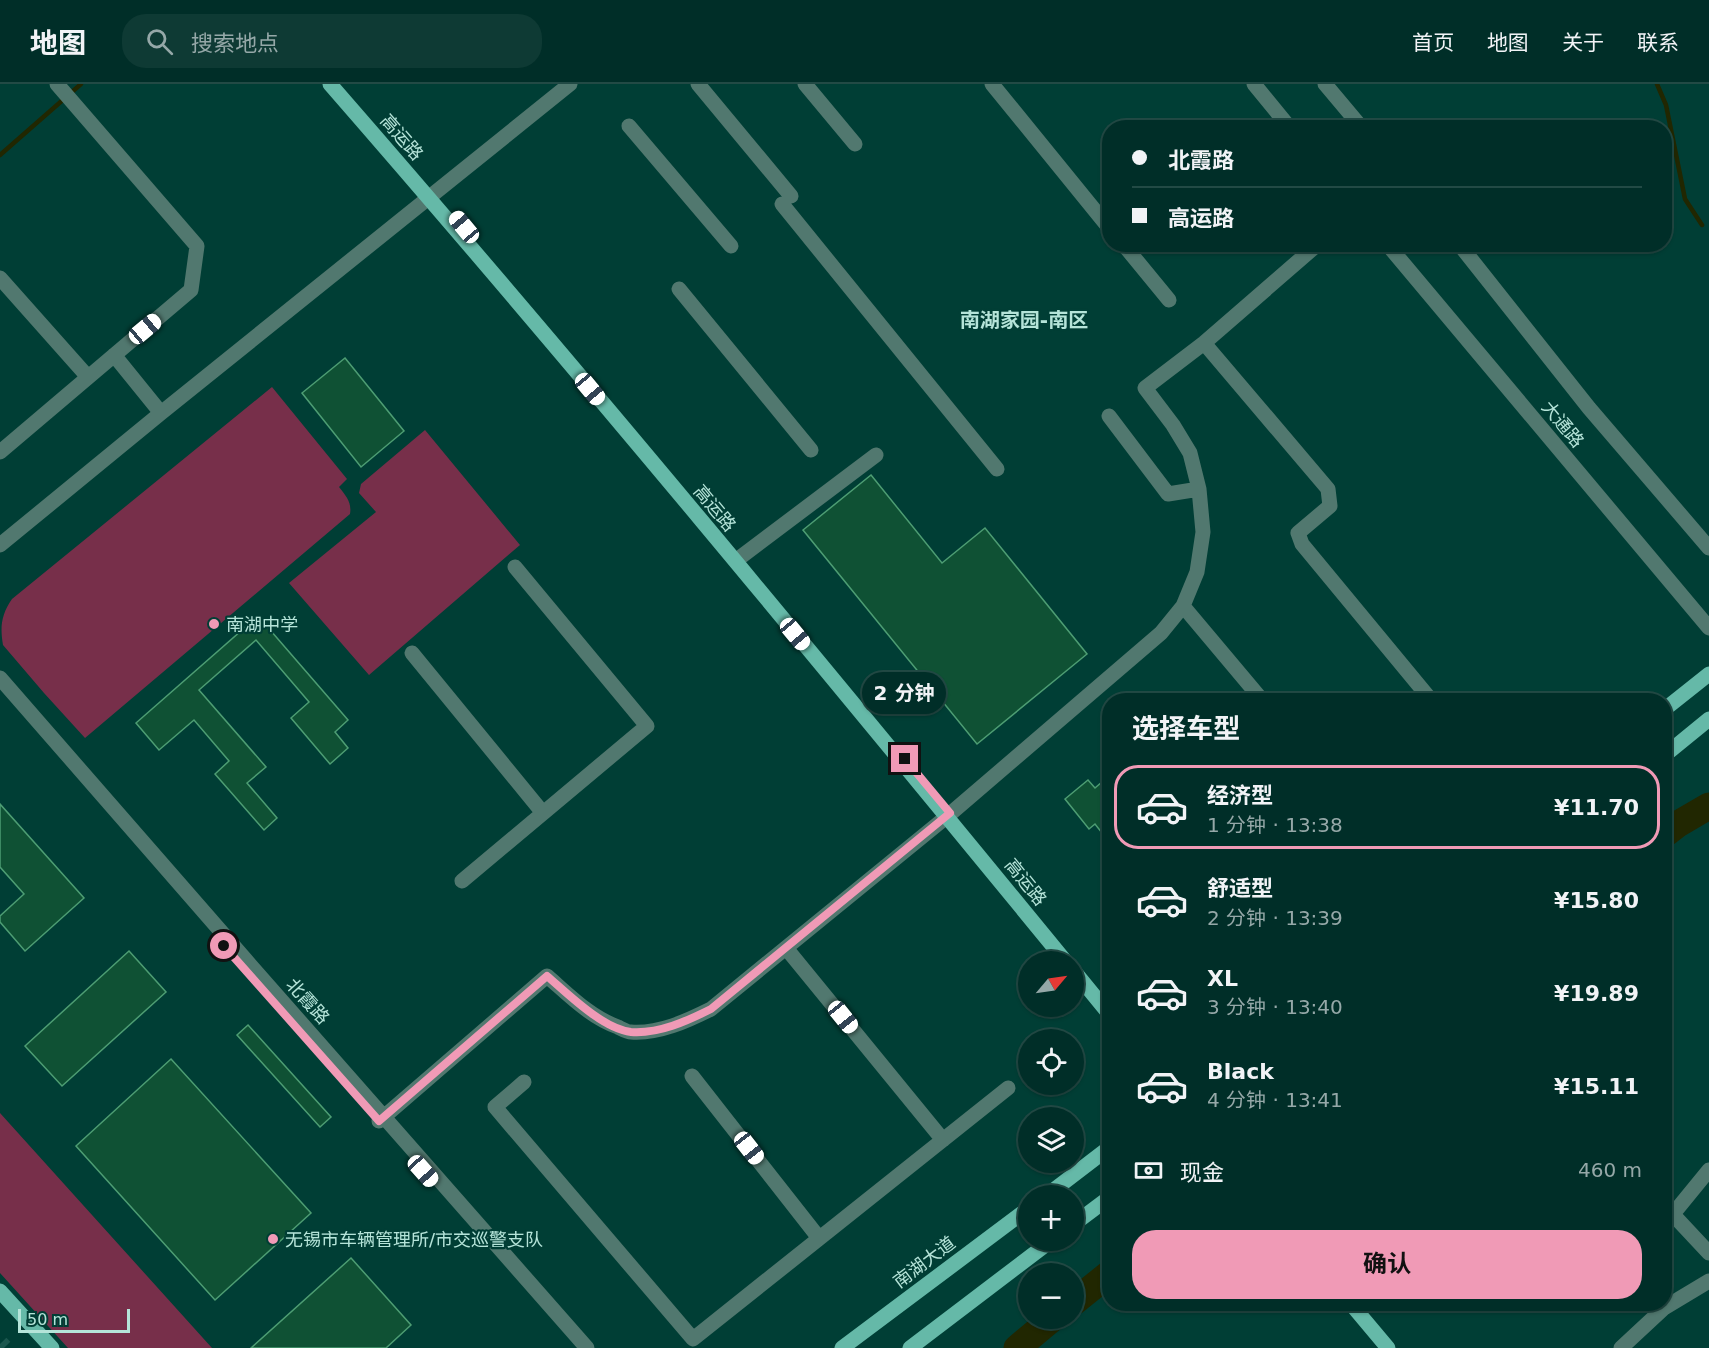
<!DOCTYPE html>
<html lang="zh">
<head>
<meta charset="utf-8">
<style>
	:root { --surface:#002e28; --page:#0e3a34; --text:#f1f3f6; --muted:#95a8a8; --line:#224a45; --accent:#f09ab6 }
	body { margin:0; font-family:"DejaVu Sans","Noto Sans SC",sans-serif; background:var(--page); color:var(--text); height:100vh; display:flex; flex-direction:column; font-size:22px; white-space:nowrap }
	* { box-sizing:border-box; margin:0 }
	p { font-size:20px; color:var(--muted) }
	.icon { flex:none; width:33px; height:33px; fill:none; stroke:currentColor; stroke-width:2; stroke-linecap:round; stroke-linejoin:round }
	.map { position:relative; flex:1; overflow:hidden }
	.panel { position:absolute; left:1102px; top:609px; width:570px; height:618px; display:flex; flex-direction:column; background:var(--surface); border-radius:24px; box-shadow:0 2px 4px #0004,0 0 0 2px var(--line) }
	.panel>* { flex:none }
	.hud { position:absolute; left:1102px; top:36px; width:570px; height:132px; border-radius:24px; box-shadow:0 2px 4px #0004,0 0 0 2px var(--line); display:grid; align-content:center; height:132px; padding:0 30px; background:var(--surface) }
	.needle { width:39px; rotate:61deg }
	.buttons { position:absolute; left:1018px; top:867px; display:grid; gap:12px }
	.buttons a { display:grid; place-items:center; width:66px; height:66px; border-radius:50%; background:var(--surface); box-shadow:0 2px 4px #0004,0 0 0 2px var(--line); font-size:30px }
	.scale { position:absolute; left:18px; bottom:15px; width:112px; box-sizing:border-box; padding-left:6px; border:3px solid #b5e4d9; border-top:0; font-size:16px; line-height:21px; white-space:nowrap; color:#b5e4d9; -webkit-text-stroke:4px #003e35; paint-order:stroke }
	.end { position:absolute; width:27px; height:27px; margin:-14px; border:8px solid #f09ab6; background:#111; box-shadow:0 0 0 3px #111 }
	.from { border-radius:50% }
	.bubble { position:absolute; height:42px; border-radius:21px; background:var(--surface); box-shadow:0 2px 4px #0004,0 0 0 2px var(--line); font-size:20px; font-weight:700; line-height:42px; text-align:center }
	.car { position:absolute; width:18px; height:36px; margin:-18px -9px; border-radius:8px; box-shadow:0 0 4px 2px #0007; background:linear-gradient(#fff 24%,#345 0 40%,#fff 0 76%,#345 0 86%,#fff 0) }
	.hud b { display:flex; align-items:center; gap:21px; height:57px; font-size:22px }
	.hud b+b { border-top:2px solid var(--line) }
	.hud i { width:15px; height:15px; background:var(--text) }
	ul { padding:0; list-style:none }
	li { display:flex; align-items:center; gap:18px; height:84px; margin:0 12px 9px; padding:0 18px; border:3px solid transparent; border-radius:24px }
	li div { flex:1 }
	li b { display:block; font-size:22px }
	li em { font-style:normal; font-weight:700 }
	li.on { border-color:var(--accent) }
	li>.icon { width:54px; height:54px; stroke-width:1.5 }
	h2 { padding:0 30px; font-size:27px; line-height:72px }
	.pay { display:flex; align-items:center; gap:15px; height:66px; padding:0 30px; font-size:22px }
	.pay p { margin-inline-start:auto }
	.action { display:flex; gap:12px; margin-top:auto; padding:12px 30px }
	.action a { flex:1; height:69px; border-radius:24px; background:var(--accent); color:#111; font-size:24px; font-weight:700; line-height:69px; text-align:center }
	header { display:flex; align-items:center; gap:36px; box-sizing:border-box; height:84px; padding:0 30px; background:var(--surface); border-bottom:2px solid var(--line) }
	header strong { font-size:28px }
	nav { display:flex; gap:33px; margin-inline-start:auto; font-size:21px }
	.search { width:420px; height:54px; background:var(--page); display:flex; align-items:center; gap:15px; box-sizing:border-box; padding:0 21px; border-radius:24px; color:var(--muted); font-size:22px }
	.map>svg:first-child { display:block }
	.green { fill:#772f4a }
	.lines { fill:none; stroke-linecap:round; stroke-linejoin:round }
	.stream { stroke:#212701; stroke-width:4.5 }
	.river { stroke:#212701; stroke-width:27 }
	.building { fill:#0f5134; stroke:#4d9d73; stroke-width:1.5 }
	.highway-tunnel { stroke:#1b574e; stroke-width:18; stroke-dasharray:18 9; stroke-linecap:butt }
	.minor { stroke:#51786f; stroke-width:15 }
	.major { stroke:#65b9a8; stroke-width:15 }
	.route { stroke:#f09ab6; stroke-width:8 }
	.poi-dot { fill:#f09ab6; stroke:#003e35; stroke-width:2 }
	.labels { text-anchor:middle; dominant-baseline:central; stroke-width:4.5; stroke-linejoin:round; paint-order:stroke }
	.street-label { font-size:18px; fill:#b5e4d9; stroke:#003e35 }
	.poi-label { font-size:18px; fill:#b5e4d9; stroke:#003e35; text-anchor:start }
	.neighbourhood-label { font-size:20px; font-weight:bold; fill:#b5e4d9; stroke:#003e35 }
</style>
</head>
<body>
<header>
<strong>地图</strong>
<div class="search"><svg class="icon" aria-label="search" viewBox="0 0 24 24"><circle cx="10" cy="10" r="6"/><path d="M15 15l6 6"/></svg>搜索地点</div>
<nav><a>首页</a><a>地图</a><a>关于</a><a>联系</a></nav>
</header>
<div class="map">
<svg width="1709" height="1264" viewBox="0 0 1709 1264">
	<rect width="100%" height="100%" fill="#003e35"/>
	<!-- green -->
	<path class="green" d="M272 303 347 395 339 403C346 412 352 418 350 430L85 654 44 609 3 561C0 543 1 531 12 515Z
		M425 346 520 461 369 591 289 499 376 428 359 409 361 400Z
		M0 1029 212 1264H68L0 1189Z"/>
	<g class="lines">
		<!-- stream -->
		<path class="stream" d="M1657 0 1666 21 1685 115 1702 141
			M0 71 81 0"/>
		<!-- river -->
		<path class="river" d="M1665 750 1678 740 1709 722
			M1074 1218 1110 1189
			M1017 1264 1053 1234"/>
	</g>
	<!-- building -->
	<path class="building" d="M345 274 404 347 361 383 302 309Z
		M871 391 942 479 985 444 1087 570 977 660 803 446Z
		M258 532 348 636 335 648 348 664 330 680 291 634 309 618 256 556 199 606 266 683 247 699 277 734 264 746 215 690 229 677 194 636 159 666 136 639Z
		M1110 691V759L1095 740 1089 745 1065 715 1088 696 1095 704Z
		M0 720 84 814 25 867 0 838V832L24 810 0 783Z
		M129 867 166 908 62 1002 25 962Z
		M248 941 331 1033 320 1043 237 951Z
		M171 975 311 1129 215 1216 76 1062Z
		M351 1174 411 1241 386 1264H251Z"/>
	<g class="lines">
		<!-- highway-tunnel -->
		<path class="highway-tunnel" d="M0 1260 4 1264"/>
		<!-- minor -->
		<path class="minor" d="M698 0 791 112
			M805 0 855 60
			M992 0 1110 145
			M1254 0 1290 44
			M1325 0 1362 44
			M629 42 731 162
			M782 120 997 385
			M1123 160 1169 216
			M1387 160 1709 544
			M1459 160 1589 324 1709 464
			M0 194 88 293
			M679 205 811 366
			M1204 259 1328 405 1330 422 1298 449 1302 460 1431 616
			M114 271 161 329
			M1109 332 1168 410 1199 405
			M0 368 191 206 197 162 57 0
			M0 461 161 329 570 0
			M738 475 876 371
			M1183 522 1262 616
			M412 569 543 729
			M0 594 245 875 587 1264
			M462 797 647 642 515 483
			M786 864 943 1056
			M692 992 819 1154
			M524 998 495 1023 693 1255 1008 1004
			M379 1037 547 892C569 911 590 933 618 943 622 945 627 948 631 948 659 950 687 937 711 925L950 730 1161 549 1183 522 1197 488 1203 448 1199 405 1190 369 1173 341 1145 304 1204 259 1318 160
			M1665 1122 1709 1169
			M1673 1130 1709 1086
			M1621 1264 1664 1224 1709 1197"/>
		<!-- major -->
		<path class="major" d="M330 0C581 288 824 583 1066 878
			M1665 625 1709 590
			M1665 671 1709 635
			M1074 887 1110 931
			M1046 1112 1110 1063
			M1074 1140 1110 1113
			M0 1207 52 1264
			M1351 1220 1388 1264
			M842 1264 1029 1124
			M910 1264 1052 1156"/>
	</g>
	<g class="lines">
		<!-- route -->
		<path class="route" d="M224 862 379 1037 547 892C568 910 603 945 631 948 659 950 687 937 711 925L950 729 905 675"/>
	</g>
	<!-- markers -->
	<g class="poi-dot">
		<circle cx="214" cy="540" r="6"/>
		<circle cx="273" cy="1155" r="6"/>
	</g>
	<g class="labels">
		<!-- street labels -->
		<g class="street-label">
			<text transform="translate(402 53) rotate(49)">高运路</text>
			<text transform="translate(1563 340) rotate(50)">大通路</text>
			<text transform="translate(715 424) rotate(50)">高运路</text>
			<text transform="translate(1026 798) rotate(51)">高运路</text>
			<text transform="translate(308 917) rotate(48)">北霞路</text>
			<text transform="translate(924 1178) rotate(-37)">南湖大道</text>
		</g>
		<!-- poi labels -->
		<g class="poi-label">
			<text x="226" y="540">南湖中学</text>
			<text x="285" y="1155">无锡市车辆管理所/市交巡警支队</text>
		</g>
		<!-- neighbourhood labels -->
		<g class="neighbourhood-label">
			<text x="1024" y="236">南湖家园-南区</text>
		</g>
	</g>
</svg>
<div class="buttons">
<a><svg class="needle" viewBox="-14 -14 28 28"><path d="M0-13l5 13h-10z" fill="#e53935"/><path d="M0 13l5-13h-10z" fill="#95a8a8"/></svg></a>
<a><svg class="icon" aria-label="locate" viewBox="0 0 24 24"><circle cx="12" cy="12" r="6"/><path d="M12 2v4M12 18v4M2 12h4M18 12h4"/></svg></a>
<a><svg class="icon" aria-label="layers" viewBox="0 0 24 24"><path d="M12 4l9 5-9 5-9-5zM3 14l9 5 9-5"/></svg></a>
<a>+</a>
<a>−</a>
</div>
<div class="scale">50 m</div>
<i class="end from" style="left:224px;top:862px"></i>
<i class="end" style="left:905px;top:675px"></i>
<div class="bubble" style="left:862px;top:588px;width:84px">2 分钟</div>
<i class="car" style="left:464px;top:143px;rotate:320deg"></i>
<i class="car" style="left:145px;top:245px;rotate:50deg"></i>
<i class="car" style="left:590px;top:305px;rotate:140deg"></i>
<i class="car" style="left:795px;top:550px;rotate:140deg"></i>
<i class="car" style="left:843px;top:933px;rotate:141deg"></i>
<i class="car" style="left:749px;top:1064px;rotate:142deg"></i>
<i class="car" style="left:423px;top:1087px;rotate:138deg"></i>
<div class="hud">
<b><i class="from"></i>北霞路</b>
<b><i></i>高运路</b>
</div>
<section class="panel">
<h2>选择车型</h2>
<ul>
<li class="on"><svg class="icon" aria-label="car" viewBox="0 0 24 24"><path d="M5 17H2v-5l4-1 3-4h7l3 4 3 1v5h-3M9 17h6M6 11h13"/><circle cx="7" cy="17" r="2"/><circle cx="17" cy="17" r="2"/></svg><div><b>经济型</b><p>1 分钟 · 13:38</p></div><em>¥11.70</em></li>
<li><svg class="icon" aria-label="car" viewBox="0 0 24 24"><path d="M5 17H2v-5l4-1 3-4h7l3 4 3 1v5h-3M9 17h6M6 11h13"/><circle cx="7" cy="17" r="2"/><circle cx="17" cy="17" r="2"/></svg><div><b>舒适型</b><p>2 分钟 · 13:39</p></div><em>¥15.80</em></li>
<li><svg class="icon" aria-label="car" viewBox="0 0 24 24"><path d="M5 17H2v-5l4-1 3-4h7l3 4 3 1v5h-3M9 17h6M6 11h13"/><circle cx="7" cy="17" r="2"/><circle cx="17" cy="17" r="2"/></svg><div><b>XL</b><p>3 分钟 · 13:40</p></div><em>¥19.89</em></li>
<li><svg class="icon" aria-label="car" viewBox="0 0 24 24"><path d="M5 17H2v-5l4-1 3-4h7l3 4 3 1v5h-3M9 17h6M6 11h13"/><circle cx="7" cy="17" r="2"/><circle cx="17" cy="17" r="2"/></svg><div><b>Black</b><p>4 分钟 · 13:41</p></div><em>¥15.11</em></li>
</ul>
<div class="pay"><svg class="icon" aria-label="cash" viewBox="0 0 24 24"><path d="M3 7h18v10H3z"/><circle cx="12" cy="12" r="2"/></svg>现金<p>460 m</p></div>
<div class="action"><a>确认</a></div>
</section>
</div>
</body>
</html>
